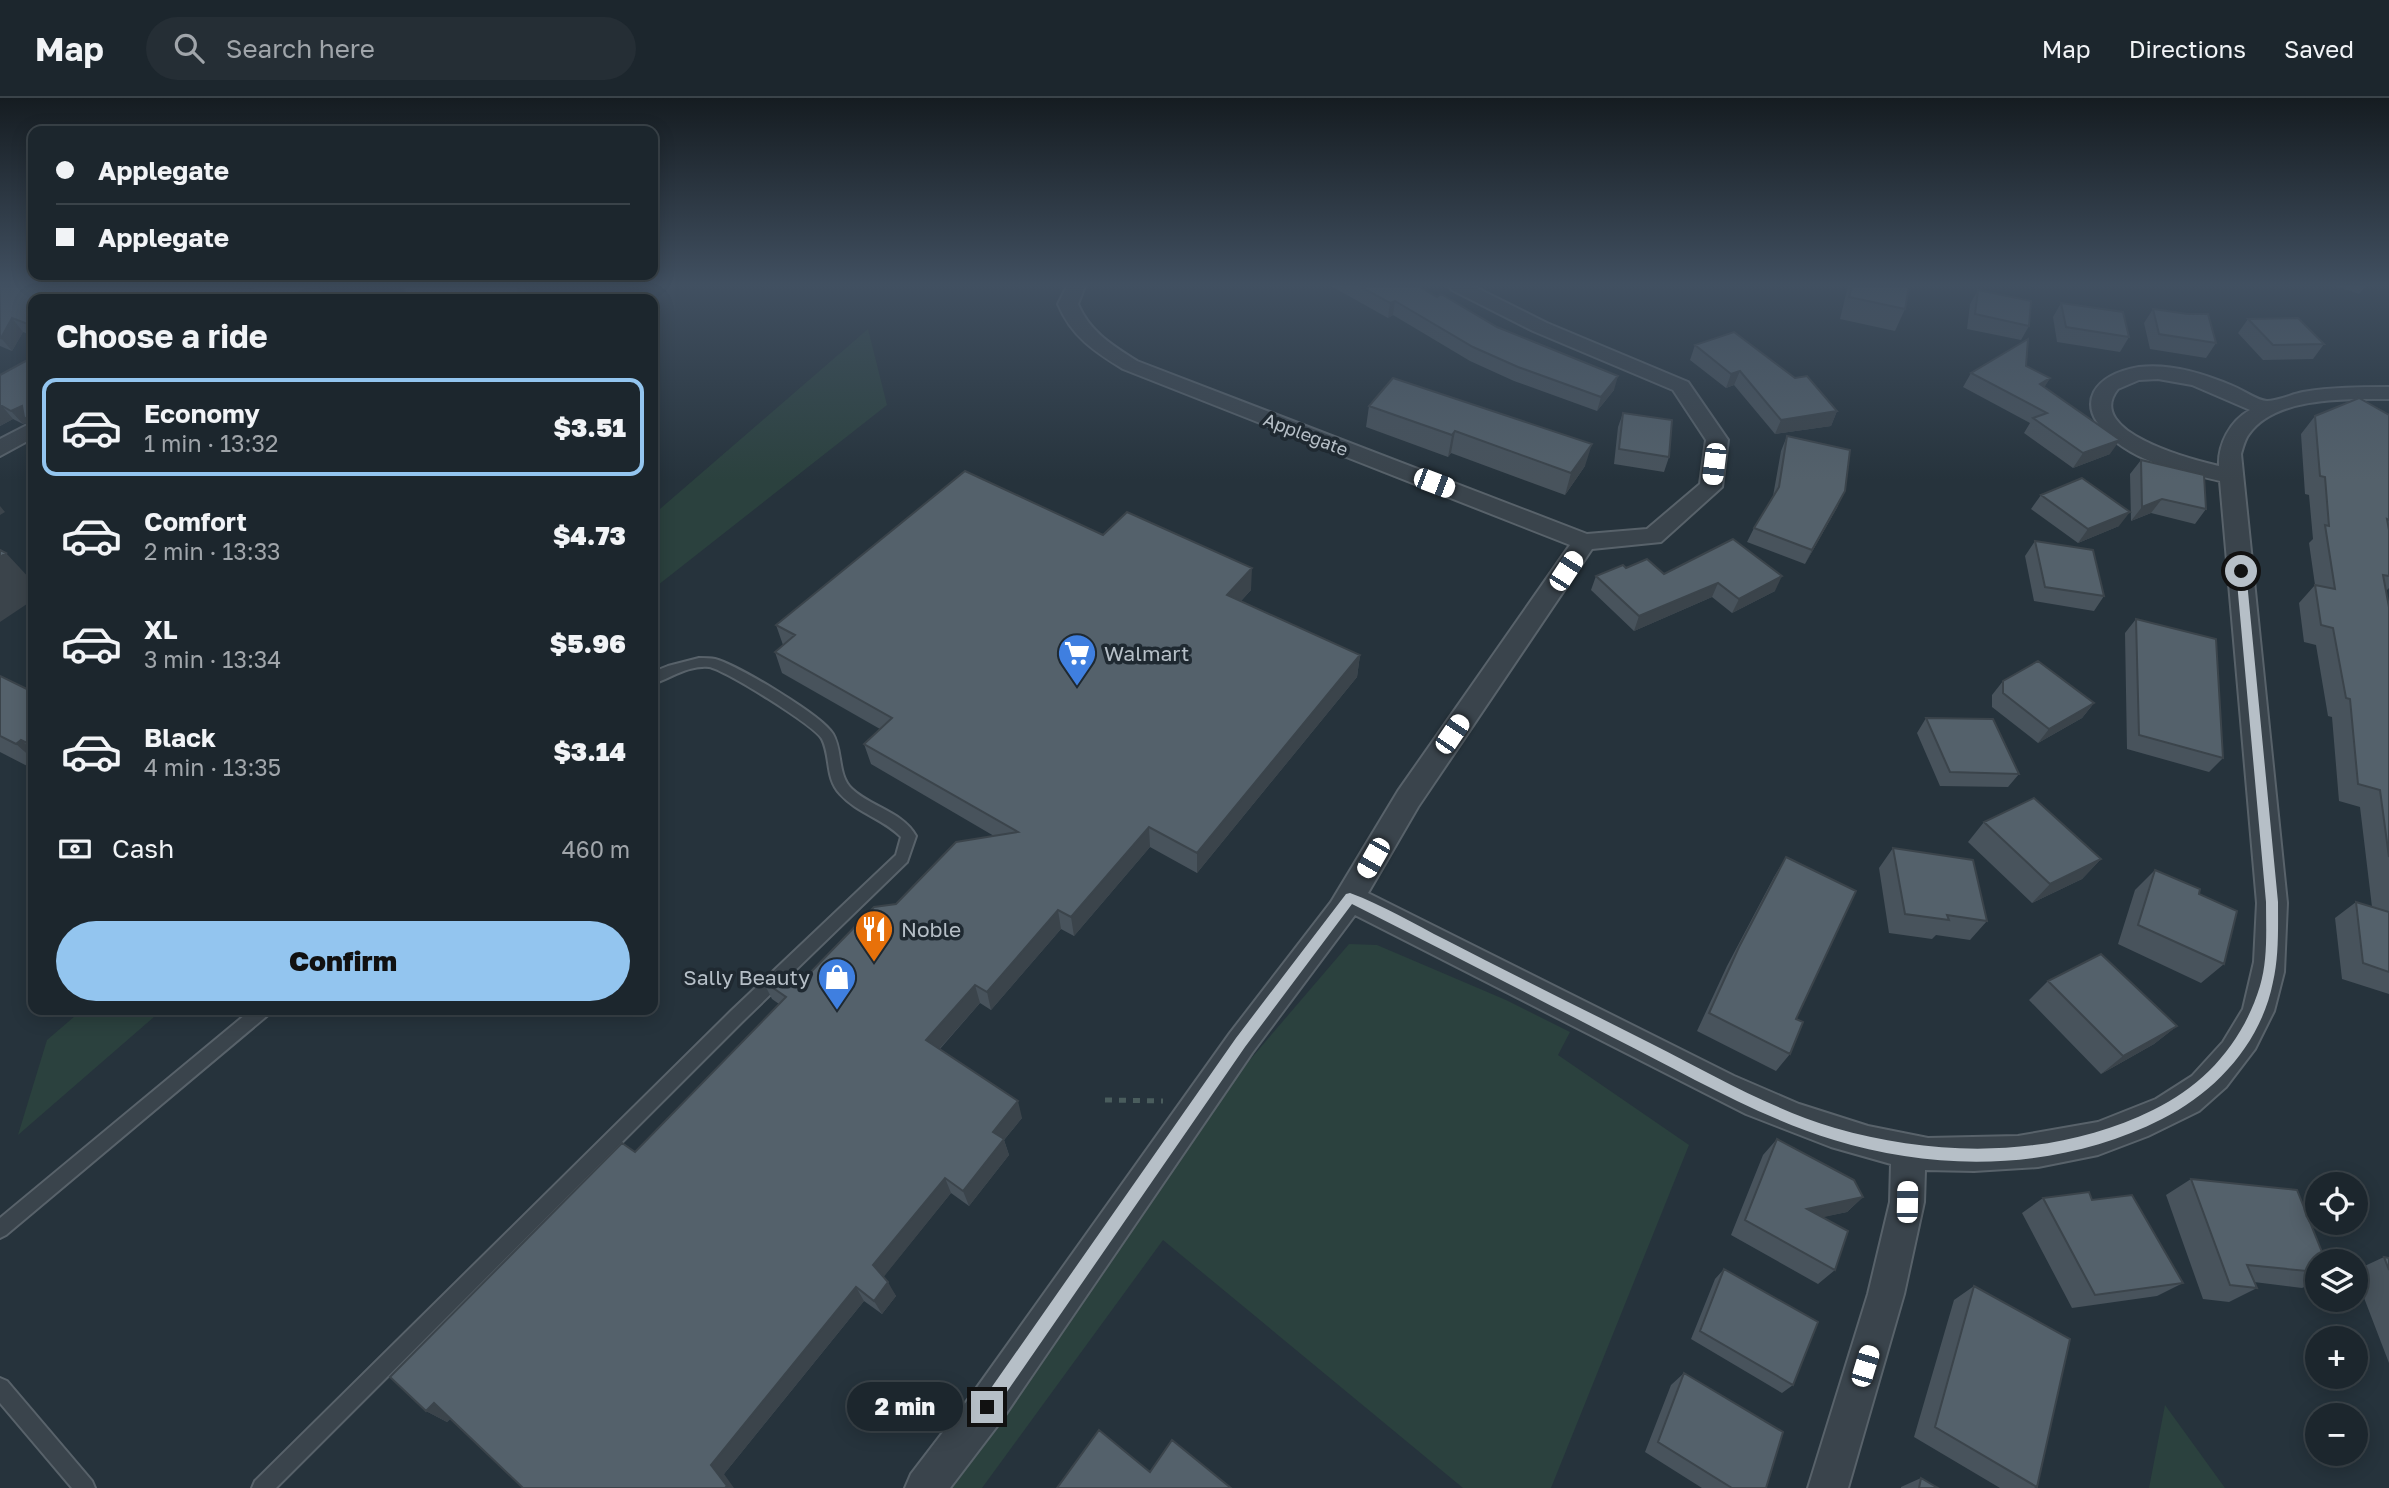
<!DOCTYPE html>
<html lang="en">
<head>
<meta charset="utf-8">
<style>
	:root { --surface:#1c262d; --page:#252e35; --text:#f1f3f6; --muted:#a0a5aa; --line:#3a4349; --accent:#93c5ef }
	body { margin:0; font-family:"Golos Text",sans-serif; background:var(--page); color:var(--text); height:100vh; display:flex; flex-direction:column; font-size:26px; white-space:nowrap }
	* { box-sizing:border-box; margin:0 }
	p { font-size:23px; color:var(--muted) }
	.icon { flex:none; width:38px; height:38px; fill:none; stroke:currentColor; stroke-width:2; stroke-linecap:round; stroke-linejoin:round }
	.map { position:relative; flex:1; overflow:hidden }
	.drawer { position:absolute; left:28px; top:196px; width:630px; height:721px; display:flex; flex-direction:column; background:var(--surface); border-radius:14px; box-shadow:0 4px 18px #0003,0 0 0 2px var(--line) }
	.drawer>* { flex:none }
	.top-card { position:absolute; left:28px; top:28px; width:630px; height:154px; border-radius:14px; box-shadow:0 4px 18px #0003,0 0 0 2px var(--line); display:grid; align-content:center; height:154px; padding:0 28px; background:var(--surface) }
	.controls { position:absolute; left:2305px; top:1074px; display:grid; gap:14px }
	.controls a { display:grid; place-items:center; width:63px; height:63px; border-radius:50%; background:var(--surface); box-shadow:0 4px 18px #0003,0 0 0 2px var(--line); font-size:35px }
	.end { position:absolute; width:32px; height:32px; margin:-16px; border:9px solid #b6bfc7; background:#111; box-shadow:0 0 0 4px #111 }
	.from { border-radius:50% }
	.bubble { position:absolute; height:49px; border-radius:24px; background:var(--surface); box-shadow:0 4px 18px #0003,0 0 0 2px var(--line); font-size:23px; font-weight:800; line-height:49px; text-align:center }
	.car { position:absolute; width:21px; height:42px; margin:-21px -10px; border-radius:9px; box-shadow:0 0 5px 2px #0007; background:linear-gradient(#fff 24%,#345 0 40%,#fff 0 76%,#345 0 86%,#fff 0) }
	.top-card b { display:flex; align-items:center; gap:24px; height:66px; font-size:26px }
	.top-card b+b { border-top:2px solid var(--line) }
	.top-card i { width:18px; height:18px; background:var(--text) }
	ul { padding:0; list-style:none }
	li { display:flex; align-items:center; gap:21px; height:98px; margin:0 14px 10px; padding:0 14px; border:4px solid transparent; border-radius:14px }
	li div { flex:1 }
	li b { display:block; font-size:26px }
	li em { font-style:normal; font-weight:800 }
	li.current { border-color:var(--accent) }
	li>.icon { width:63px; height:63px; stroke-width:1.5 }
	h2 { padding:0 28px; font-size:32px; line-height:84px }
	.pay { display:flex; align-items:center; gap:18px; height:77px; padding:0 28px; font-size:26px }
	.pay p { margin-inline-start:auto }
	.primary-button { display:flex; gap:14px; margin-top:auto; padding:14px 28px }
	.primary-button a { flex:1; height:80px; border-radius:42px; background:var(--accent); color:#111; font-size:28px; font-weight:800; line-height:80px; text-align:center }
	header { display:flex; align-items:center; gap:42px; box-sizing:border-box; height:98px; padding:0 35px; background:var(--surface); border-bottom:2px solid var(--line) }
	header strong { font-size:33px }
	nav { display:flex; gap:38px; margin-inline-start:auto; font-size:24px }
	.search { width:490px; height:63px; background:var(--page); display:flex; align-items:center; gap:18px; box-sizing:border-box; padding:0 24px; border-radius:38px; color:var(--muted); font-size:26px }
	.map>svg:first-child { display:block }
	.green { fill:#2b413e }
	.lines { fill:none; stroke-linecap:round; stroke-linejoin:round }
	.service-casing { stroke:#58626a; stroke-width:4 }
	.minor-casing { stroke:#58626a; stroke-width:4 }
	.path { stroke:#4a5d5d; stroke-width:5; stroke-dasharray:7 7; stroke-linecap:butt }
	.service { fill:#3a444c; fill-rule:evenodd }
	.minor { fill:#3a444c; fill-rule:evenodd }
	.wall { fill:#48535c }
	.shaded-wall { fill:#3b444b }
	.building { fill:#54616b; stroke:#3b444b; stroke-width:2 }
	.route { fill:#b6bfc7 }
	.labels { text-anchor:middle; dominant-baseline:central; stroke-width:7; stroke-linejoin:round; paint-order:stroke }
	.far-street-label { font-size:18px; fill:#b6bfc7; stroke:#1f2931 }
	.poi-label { font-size:21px; fill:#b6bfc7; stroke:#1f2931; text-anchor:start }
</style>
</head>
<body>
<header>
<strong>Map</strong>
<div class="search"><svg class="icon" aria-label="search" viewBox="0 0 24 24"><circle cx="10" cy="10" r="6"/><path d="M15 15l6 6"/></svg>Search here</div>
<nav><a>Map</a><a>Directions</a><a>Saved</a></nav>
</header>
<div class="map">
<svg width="2389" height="1390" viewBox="0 0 2389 1390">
	<rect width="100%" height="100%" fill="#26333c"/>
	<!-- green -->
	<path class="green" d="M868 231 887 307 653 491V417Z
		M1349 846 1377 847 1506 902 1570 934 1558 957 1689 1047 1551 1390H1463L1163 1142 982 1390H945L1248 964Z
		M82 912H162L18 1037 47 942Z
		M2165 1307 2225 1390H2149Z"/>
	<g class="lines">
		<!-- service casing -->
		<g class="service-casing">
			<path id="service" d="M699 560C705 560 710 560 715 561 737 567 822 617 833 636 843 653 837 677 852 691 871 709 903 714 916 738L907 764 743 923 276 1390H252L255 1383 731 913 896 757 901 739C884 721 857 715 840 696 825 680 831 659 822 641 815 628 724 571 709 569 688 567 671 580 653 586V574L668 568Z
				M251 912H270L268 917 6 1137 0 1140V1120Z
				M0 1280 7 1283 92 1383 95 1390H72L0 1305Z"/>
		</g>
		<!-- minor casing -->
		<g class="minor-casing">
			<path id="minor" d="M1067 188H1085L1078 206C1090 234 1112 247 1137 263L1587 436 1647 431 1700 386 1706 342 1673 292 1533 233 1452 192 1449 188H1473L1547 225 1688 284 1728 342 1722 389 1661 444 1592 451 1418 709 1368 795 1734 978 1799 1006 1868 1028 1928 1040 2018 1038 2098 1024 2156 1001 2192 978 2223 944 2243 911 2254 864 2257 805 2220 383C2176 372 2125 363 2097 324 2091 315 2089 304 2094 294 2103 278 2122 272 2139 269 2171 265 2205 276 2233 288 2243 292 2258 303 2267 303 2278 303 2292 296 2303 294 2332 289 2360 289 2389 289V301C2348 301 2276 298 2249 336 2245 341 2243 349 2241 356L2287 805 2284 874 2274 913 2255 951 2226 989 2199 1013 2148 1038 2098 1057 2038 1069 1974 1073 1925 1072 1924 1104 1904 1196 1848 1390H1808L1868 1196 1890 1104 1891 1066 1831 1049 1746 1016 1355 817 1252 955 1001 1323 950 1390H905L911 1376 973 1295 1230 935 1331 804 1398 693 1570 447 1123 271C1095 254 1071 238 1058 206ZM2158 281 2192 287 2250 312C2230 323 2218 346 2219 368 2193 362 2083 334 2118 291L2139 282Z
				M33 324V340L0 358V341Z"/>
		</g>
		<!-- path -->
		<path class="path" d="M1105 1002 1163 1003"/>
		<!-- service -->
		<use href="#service" class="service"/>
		<!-- minor -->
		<use href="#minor" class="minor"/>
	</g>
	<!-- wall -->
	<path class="wall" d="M0 188H251L248 190H253L256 188H318L322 195 317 198 318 201H33V238L23 234 12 253 0 248Z
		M1331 188H1418L1497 229 1614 292 1597 313 1514 283 1470 263 1393 217 1388 220Z
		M1848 188H1909L1905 211 1895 233 1840 221Z
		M2335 188H2366L2359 196Z
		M1978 192 2029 228 2021 242 1967 231 1970 206Z
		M2061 205 2129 239 2120 254 2057 244 2053 219Z
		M2153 211 2216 245 2206 260 2150 251 2144 225Z
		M2248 221 2324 246 2313 261 2263 262 2238 235Z
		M1695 247 1795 280 1837 313 1831 328 1775 336 1734 287 1726 290 1690 262Z
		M33 259V330L28 324 23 326 13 321 0 328V277Z
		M2026 268 2050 280 2044 289 2110 356 2073 370 2024 335 2030 325 1963 289 1971 275Z
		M1369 308 1585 368 1565 397 1451 355 1448 359 1366 329Z
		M1623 315 1669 359 1664 374 1614 366 1618 329Z
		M2389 317V490L2386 493 2389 509V896L2342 881 2335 820 2356 804 2372 809 2360 709 2339 703 2332 619 2328 618 2316 547 2304 544 2299 505 2315 487 2309 445 2313 441 2309 397 2305 396 2301 336 2315 318Z
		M1787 338 1838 408 1805 466 1747 444 1754 430 1773 398 1781 353Z
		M2141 362 2206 411 2195 426 2151 415 2131 423 2130 376Z
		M2041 397 2119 428 2078 445 2031 411Z
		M1103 437 1251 492 1241 503 1360 557 1357 579 1197 775 1150 749 1074 838 1061 831 991 912 980 905 940 951 1022 1020 1004 1042 1009 1057 969 1108 951 1095 883 1179 896 1198 882 1216 864 1203 724 1376 450 1321 447 1324 426 1313 779 906 772 901 763 883 806 879 896 806 994 738 871 666 864 646 880 631 782 575 775 554 783 547 776 527Z
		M2035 443 2104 498 2094 513 2034 503 2025 458Z
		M1626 470 1664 476 1775 493 1732 515 1712 499 1634 533 1591 492 1596 478Z
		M2136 521 2223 660 2209 674 2127 651 2125 535Z
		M0 578 33 594V671L0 654Z
		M2003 583 2094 605 2082 620 2038 645 1992 609V597Z
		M1926 620 2019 676 2008 689 1940 688 1917 635Z
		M1984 724 2101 761 2082 781 2032 805 1968 744Z
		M1893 750 1987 823 1970 842 1936 837 1932 841 1889 835 1879 770Z
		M1786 759 1796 921 1790 956 1776 973 1697 933 1727 868 1774 779Z
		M2155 772 2199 796 2224 866 2201 885 2118 846 2135 792Z
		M2048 883 2177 928 2154 946 2101 976 2029 902Z
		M1777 1041 1863 1099 1847 1114 1822 1119 1835 1172 1818 1186 1731 1137 1763 1057Z
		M2191 1081 2317 1164V1183L2302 1190 2254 1184 2257 1190 2229 1204 2203 1201 2166 1097Z
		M2043 1100 2092 1102 2183 1185 2157 1198 2072 1210 2022 1115Z
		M2384 1159 2389 1160V1265L2356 1179V1172Z
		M1724 1171 1793 1287 1782 1295 1691 1241 1715 1181Z
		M1974 1188 2037 1389 2034 1390H2000L1914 1339 1954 1202Z
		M1684 1275 1766 1390H1702L1645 1354 1671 1287Z
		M1921 1380 1938 1390H1901V1389Z"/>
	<!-- shaded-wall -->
	<path class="shaded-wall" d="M226 188H251L235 199 225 189Z
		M308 188H318L322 195 317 198 319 201H287Z
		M517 188H525L529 201H521Z
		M1395 203 1393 217 1388 220 1390 205Z
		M12 220 23 234 12 253 1 240Z
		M1740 273 1734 287 1726 290 1731 276Z
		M1618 278 1614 292 1597 313 1601 299Z
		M2050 280 2041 295 2040 286Z
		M0 308H2L13 321 0 328Z
		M22 308 24 319 28 324 23 326 11 313Z
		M1837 313 1831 328 1775 336 1781 322Z
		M1455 333 1451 355 1448 359 1452 337Z
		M2120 342 2110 356 2073 370 2083 355Z
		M1592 346 1585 368 1565 397 1571 375Z
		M1845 393 1838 408 1805 466 1812 452Z
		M2162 401 2151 415 2131 423 2142 409Z
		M0 408 5 414 0 417Z
		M2130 414 2119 428 2078 445 2088 431Z
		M6 455 33 484V502L0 524V459Z
		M1252 470 1251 492 1227 518V497Z
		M1782 478 1775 493 1732 515 1739 501Z
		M1718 485 1712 499 1634 533 1639 518Z
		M1360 557 1357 579 1197 775V755Z
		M2094 605 2082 620 2038 645 2049 631Z
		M21 642 33 653V661L16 646Z
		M1149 729 1150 749 1074 838 1071 819Z
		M2101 761 2082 781 2032 805 2050 786Z
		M1058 812 1061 831 991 912 987 894Z
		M975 887 980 905 932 959 926 942Z
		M2177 928 2154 946 2101 976 2123 958Z
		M1018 1003 1022 1020 1004 1042 1009 1057 969 1108 963 1093 993 1034Z
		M945 1080 951 1095 882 1181 873 1167Z
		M1863 1099 1847 1114 1792 1126 1807 1111Z
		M888 1184 896 1198 882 1216 874 1203Z
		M856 1189 864 1203 724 1376 734 1390H725L711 1367Z
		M434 1305 455 1316 447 1324 426 1313Z"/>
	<!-- building -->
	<path class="building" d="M0 188H226L225 189 253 190 256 188H311L287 201H33V228L12 220 1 240 0 239Z
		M404 188H517L521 201H406Z
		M1359 188H1418L1437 199 1441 196 1497 229 1618 278 1601 299 1518 269 1473 249 1395 203 1390 205Z
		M1852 188H1909L1905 211 1849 199Z
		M1978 192 2031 203 2029 228 1975 216Z
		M2061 205 2123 214 2129 239 2066 229Z
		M2153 211 2188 216H2208L2216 245 2159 236Z
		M2298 220 2324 246 2273 247 2248 221Z
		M1734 234 1795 280 1807 278 1837 313 1781 322 1740 273 1731 276 1695 247Z
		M2028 241 2026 268 2050 280 2040 286 2120 342 2083 355 2033 320 2047 315 1971 275Z
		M33 259V324L24 319 22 308 11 313 2 308H0V277Z
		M1393 280 1592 346 1571 375 1455 333 1452 337 1369 308Z
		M2359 300 2389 317V422L2387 421 2389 432V478L2383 477 2389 509V759L2380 692 2358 686 2350 601 2346 600 2333 530 2321 527 2315 487 2335 491 2325 427 2329 428 2325 379 2320 378 2315 318Z
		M1623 315 1672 322 1669 359 1619 351Z
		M1787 338 1850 352 1845 393 1812 452 1754 430 1779 389Z
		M2141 362 2204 377 2206 411 2162 401 2142 409Z
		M965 373 1103 437 1127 414 1252 470 1227 497 1360 557 1197 755 1149 729 1071 819 1058 812 987 894 975 887 926 942 1018 1003 993 1034 1004 1041 963 1093 945 1080 873 1167 888 1184 874 1203 856 1189 711 1367 727 1388 725 1390H523L434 1305 426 1313 390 1279 622 1045 635 1054 786 899 763 883 806 879 874 809 896 806 956 744 1018 734 864 646 892 620 775 554 795 537 776 527Z
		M2082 380 2130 414 2088 431 2041 397Z
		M1733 441 1782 478 1739 501 1718 485 1639 518 1596 478 1623 467 1626 470 1647 461 1664 476Z
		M2035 443 2093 452 2104 498 2045 489Z
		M0 452 6 455 0 459Z
		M2136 521 2216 541 2223 660 2139 637Z
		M2038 563 2094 605 2049 631 2003 595V583Z
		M0 578 33 594V648L21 642 16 646 0 638Z
		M1926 620 1993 621 2019 676 1950 674Z
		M2034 700 2101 761 2050 786 1984 724Z
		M1893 750 1973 762 1987 823 1947 817 1949 822 1905 816Z
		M1786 759 1856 793 1796 921 1803 924 1790 956 1709 915 1739 849Z
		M2155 772 2200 791 2199 796 2237 813 2224 866 2138 827Z
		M2356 804 2389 814V874L2363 865Z
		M2101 856 2177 928 2123 958 2048 883Z
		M1777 1041 1854 1082 1863 1099 1807 1111 1848 1133 1835 1172 1745 1122Z
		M2191 1081 2297 1092 2326 1164H2317V1174L2247 1167 2257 1190 2230 1187Z
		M2089 1094 2092 1102 2132 1097 2183 1185 2095 1197 2043 1100Z
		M2384 1159 2389 1160V1172Z
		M1724 1171 1818 1224 1793 1287 1700 1233Z
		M1974 1188 2070 1241 2037 1389 1935 1329Z
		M1684 1275 1783 1334 1766 1390H1732L1658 1344Z
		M1099 1332 1150 1374 1172 1342 1231 1390H1057Z
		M1921 1380 1938 1390H1919Z"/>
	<!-- sky -->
	<linearGradient id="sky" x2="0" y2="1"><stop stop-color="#151c21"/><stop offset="0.49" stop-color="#415061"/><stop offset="1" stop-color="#415061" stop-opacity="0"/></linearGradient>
	<rect width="2389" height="382" fill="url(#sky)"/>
	<!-- route -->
	<path class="route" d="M2241 469 2246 473 2278 804C2278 831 2279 858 2273 884 2261 945 2216 994 2162 1021 2062 1072 1941 1075 1834 1042 1756 1018 1684 975 1612 939 1525 894 1439 850 1352 806L1245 949 993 1314 987 1316 982 1314 980 1309 982 1303 1236 940 1346 796 1350 795C1383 807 1414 826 1446 842 1514 877 1583 911 1652 946 1711 976 1771 1011 1835 1030 1939 1060 2056 1060 2153 1012 2205 987 2243 944 2260 888 2268 861 2266 832 2266 804L2236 473Z"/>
	<!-- icons -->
	<defs>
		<g id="supermarket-pin" transform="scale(2.0125)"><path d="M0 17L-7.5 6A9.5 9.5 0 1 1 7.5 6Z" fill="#3f7fe0" stroke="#1f2931"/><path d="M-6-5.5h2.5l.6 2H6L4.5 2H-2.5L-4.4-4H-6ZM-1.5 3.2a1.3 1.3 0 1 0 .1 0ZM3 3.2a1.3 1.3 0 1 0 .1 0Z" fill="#fff"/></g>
		<g id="restaurant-pin" transform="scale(2.0125)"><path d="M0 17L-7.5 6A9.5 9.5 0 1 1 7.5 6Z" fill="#e8710a" stroke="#1f2931"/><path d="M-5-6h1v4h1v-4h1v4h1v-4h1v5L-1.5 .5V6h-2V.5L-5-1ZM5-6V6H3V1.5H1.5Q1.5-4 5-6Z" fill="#fff"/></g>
		<g id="shop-pin" transform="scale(2.0125)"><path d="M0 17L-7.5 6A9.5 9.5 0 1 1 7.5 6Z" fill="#3f7fe0" stroke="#1f2931"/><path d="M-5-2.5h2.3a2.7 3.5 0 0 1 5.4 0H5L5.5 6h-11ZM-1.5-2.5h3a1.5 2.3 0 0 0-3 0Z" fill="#fff"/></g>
	</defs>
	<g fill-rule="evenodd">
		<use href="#supermarket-pin" x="1077" y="555"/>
		<use href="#restaurant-pin" x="874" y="831"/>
		<use href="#shop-pin" x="837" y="879"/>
	</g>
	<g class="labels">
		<!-- far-street labels -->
		<g class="far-street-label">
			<text transform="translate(1306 336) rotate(21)">Applegate</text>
		</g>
		<!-- poi labels -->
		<g class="poi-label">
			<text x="1104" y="555">Walmart</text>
			<text x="901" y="831">Noble</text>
			<text x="810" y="879" text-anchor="end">Sally Beauty</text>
		</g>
	</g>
</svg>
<div class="controls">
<a><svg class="icon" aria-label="locate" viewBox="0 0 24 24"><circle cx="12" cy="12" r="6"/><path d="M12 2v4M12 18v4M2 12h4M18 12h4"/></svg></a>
<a><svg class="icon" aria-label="layers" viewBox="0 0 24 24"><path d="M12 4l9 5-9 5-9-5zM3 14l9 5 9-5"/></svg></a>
<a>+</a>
<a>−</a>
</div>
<i class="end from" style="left:2241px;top:473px"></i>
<i class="end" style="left:987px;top:1309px"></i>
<div class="bubble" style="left:847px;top:1284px;width:116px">2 min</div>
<i class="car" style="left:1714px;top:366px;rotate:187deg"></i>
<i class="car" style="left:1434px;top:385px;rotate:111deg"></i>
<i class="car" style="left:1566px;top:473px;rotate:33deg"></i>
<i class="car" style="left:1452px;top:636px;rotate:34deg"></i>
<i class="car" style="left:1373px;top:760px;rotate:210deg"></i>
<i class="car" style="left:1907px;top:1104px;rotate:1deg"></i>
<i class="car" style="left:1865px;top:1268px;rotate:17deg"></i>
<div class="top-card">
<b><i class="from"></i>Applegate</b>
<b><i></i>Applegate</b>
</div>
<section class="drawer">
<h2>Choose a ride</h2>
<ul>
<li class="current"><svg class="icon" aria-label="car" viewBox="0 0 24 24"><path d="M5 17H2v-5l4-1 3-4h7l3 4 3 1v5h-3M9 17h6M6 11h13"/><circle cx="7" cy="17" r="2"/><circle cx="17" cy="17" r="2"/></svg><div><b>Economy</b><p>1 min · 13:32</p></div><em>$3.51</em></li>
<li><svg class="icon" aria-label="car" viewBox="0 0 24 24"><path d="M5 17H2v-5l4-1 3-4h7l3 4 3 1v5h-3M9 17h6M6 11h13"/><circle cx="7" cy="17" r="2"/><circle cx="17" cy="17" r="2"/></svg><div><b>Comfort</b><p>2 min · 13:33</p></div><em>$4.73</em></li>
<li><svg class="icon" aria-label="car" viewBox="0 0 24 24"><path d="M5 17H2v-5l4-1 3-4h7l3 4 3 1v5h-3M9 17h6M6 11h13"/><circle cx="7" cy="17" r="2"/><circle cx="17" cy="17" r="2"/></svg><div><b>XL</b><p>3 min · 13:34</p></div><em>$5.96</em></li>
<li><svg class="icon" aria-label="car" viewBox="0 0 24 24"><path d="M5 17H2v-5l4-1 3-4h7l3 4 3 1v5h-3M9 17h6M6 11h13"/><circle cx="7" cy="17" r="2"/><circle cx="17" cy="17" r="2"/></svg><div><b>Black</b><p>4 min · 13:35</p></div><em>$3.14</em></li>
</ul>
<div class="pay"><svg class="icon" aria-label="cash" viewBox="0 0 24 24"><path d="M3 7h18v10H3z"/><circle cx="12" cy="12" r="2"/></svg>Cash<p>460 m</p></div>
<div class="primary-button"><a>Confirm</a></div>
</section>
</div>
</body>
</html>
